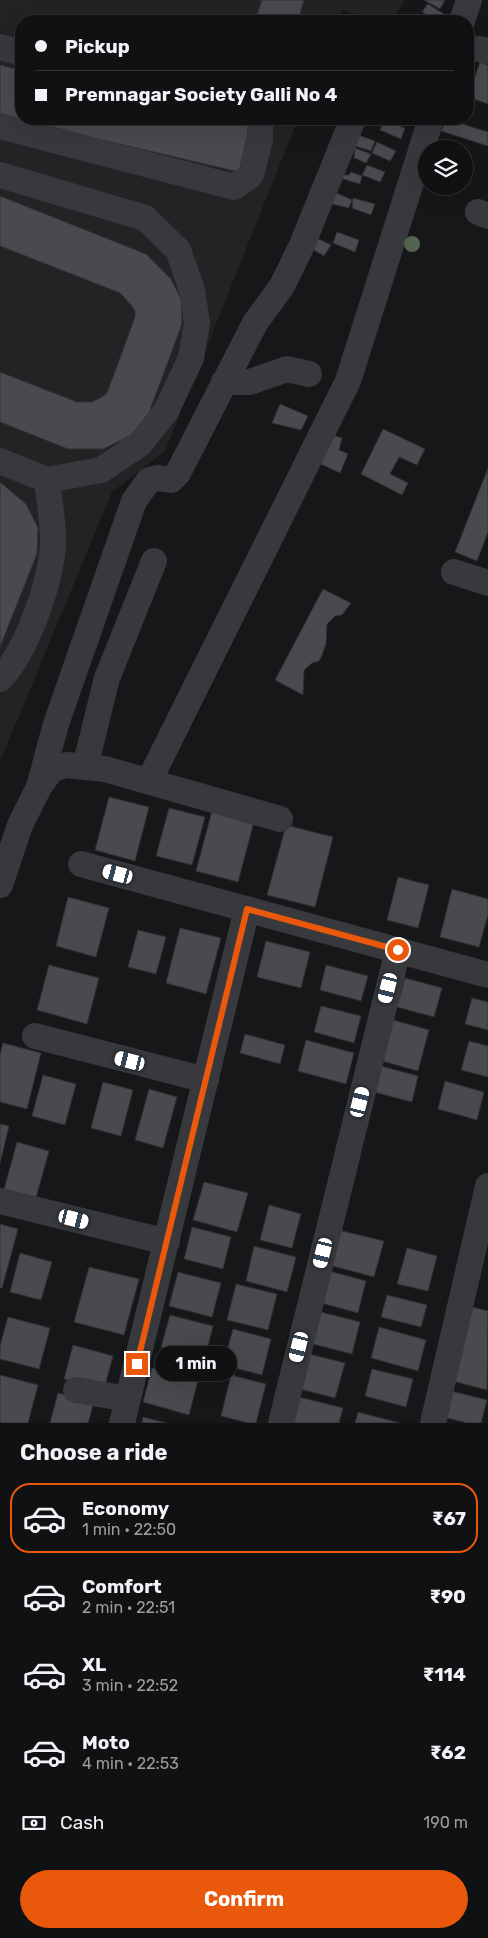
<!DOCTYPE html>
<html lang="en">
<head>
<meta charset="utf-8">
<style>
	:root { --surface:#101112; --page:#191a1b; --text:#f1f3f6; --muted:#9c9d9f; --line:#303132; --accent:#ea580c }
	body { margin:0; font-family:Rubik,sans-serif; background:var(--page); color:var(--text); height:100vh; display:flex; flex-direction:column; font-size:19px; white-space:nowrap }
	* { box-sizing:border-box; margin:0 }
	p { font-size:16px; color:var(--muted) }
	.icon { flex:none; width:28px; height:28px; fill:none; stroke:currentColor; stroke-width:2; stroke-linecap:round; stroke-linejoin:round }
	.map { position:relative; height:1423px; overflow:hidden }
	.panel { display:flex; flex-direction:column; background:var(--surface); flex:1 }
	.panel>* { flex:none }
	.banner { position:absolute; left:15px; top:15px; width:459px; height:110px; border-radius:20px; box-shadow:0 5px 20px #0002,0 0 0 1px var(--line); display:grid; align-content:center; height:110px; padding:0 20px; background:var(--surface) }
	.controls { position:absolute; left:418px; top:140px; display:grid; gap:10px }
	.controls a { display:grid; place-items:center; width:55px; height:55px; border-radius:50%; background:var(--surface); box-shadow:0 5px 20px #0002,0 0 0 1px var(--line); font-size:25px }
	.end { position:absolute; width:22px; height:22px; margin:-11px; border:6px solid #ea580c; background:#fff; box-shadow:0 0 0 2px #fff }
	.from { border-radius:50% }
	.bubble { position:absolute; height:35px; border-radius:18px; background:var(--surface); box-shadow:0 5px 20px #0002,0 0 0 1px var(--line); font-size:16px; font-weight:700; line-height:35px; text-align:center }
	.car { position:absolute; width:15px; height:30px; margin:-15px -8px; border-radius:6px; box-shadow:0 0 4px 1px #0007; background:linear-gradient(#fff 24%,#345 0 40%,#fff 0 76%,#345 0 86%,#fff 0) }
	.banner b { display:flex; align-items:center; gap:18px; height:48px; font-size:19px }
	.banner b+b { border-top:1px solid var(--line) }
	.banner i { width:12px; height:12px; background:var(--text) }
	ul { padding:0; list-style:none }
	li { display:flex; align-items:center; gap:15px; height:70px; margin:0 10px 8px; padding:0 10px; border:2px solid transparent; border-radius:20px }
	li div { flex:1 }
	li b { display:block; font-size:19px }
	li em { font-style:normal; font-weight:700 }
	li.active { border-color:var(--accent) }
	li>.icon { width:45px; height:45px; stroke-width:1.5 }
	h2 { padding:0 20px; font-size:22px; line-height:60px }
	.pay { display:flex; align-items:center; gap:12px; height:55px; padding:0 20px; font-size:19px }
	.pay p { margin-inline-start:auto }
	.button { display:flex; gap:10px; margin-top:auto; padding:10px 20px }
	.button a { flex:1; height:58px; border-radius:30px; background:var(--accent); color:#fff; font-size:20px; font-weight:700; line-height:58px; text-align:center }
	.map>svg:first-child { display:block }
	.built { fill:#222325 }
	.building { fill:#484a4d; stroke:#313134 }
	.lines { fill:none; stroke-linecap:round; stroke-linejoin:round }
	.minor { stroke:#38393d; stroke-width:26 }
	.tree { fill:#546252 }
	.route { stroke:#ea580c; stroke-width:6 }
</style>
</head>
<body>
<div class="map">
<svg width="488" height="1423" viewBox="0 0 488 1423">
	<rect width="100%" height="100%" fill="#161718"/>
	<!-- built -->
	<path class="built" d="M0 0H404L393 21H375L342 10 337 21H21V119H298L165 451 112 492 0 762Z"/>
	<!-- building -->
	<path class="building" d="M262 0H304L298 21H255Z
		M424 0H445L440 9Z
		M428 4 444 14 438 21 422 12Z
		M480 62 488 65V104L468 97Z
		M0 65 21 70V119H226L250 124 239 172 0 116Z
		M388 119H410L408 125Z
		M447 119 488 132V146L441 131Z
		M384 120 405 128 401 139 380 130Z
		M358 135 375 141 371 151 355 146Z
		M377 142 396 151 390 161 372 153Z
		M355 148 371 154 366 163 354 158Z
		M367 165 385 172 380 182 362 175Z
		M351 172 362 176 360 184 340 178 339 175H349Z
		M330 190 352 200 349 208 324 202Z
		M0 196 146 254 171 279 181 299 182 324 147 418 130 436 103 449H68L0 422V372L77 402H92L102 397 107 393 135 317V311L132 306 120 293 0 246Z
		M353 198 375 204 371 215 352 208Z
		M337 232 359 240 355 252 333 243Z
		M310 235 331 245 324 256 306 245Z
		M280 404 308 416 301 430 272 423Z
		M383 429 425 449 417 465 399 457 390 474 408 483 402 495 361 474Z
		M332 435 342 438 339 450 348 454 340 473 319 463Z
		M488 468V532L477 561 455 552Z
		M0 482 26 504 38 528 37 554 0 647Z
		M323 589 351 603 342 615 335 616 327 624 326 644 322 655 319 661 312 663 304 670 303 695 275 680Z
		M109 797 149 807 135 861 95 850Z
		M213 807 255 818 238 882 196 871Z
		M169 808 205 817 192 865 156 856Z
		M286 825 333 837 315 907 267 895Z
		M398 877 429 885 418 928 387 920Z
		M452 889 488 899V915L479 947 440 937Z
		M68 897 109 908 96 957 56 946Z
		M180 928 221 938 206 994 166 983Z
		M138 930 166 937 156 974 128 967Z
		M266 941 310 952 301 988 257 977Z
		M49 965 99 978 87 1024 37 1010Z
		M326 965 368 976 361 1001 320 990Z
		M405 978 442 988 434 1017 397 1007Z
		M472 998 488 1002V1030L465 1024Z
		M321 1006 361 1016 354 1043 314 1032Z
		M393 1020 429 1030 418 1071 382 1061Z
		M245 1034 285 1045 280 1064 240 1053Z
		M306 1040 354 1053 346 1084 298 1071Z
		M469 1041 488 1046V1077L461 1070Z
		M3 1043 41 1053 27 1109 0 1102V1054Z
		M381 1066 418 1076 412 1102 374 1092Z
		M43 1075 76 1084 65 1125 32 1116Z
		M445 1081 484 1092 477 1120 438 1109Z
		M103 1082 133 1090 121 1136 91 1128Z
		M149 1089 177 1097 163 1148 135 1140Z
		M0 1124 9 1126 0 1163Z
		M17 1142 49 1151 35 1201 3 1193Z
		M204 1182 248 1193 237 1232 193 1220Z
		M269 1205 301 1214 292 1248 260 1240Z
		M0 1224 18 1229 2 1288H0Z
		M192 1227 231 1237 223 1269 184 1259Z
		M338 1230 384 1241 374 1277 329 1265Z
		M254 1246 296 1257 287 1292 246 1281Z
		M407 1248 437 1256 428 1291 397 1284Z
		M20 1253 52 1262 41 1300 10 1292Z
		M89 1267 139 1279 124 1335 74 1322Z
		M322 1269 366 1281 358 1313 314 1301Z
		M178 1272 221 1283 212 1317 169 1306Z
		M236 1284 277 1294 268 1330 227 1320Z
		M387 1295 427 1305 421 1327 381 1317Z
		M465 1305 488 1311 487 1390 445 1379Z
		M317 1311 360 1322 352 1354 309 1343Z
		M170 1315 213 1326 205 1358 161 1347Z
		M8 1317 50 1328 39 1369 0 1359V1346Z
		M379 1327 426 1340 418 1371 371 1358Z
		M233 1329 271 1339 262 1375 223 1365Z
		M73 1345 113 1356 104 1389 64 1379Z
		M305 1353 345 1363 335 1398 296 1388Z
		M152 1368 198 1380 189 1415 143 1402Z
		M372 1369 413 1379 406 1407 365 1396Z
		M0 1375 38 1385 28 1423H0Z
		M231 1375 266 1384 256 1423H249L221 1416Z
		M443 1389 487 1400 481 1423H467L436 1415Z
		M58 1393 94 1402 88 1423H50Z
		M295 1396 343 1408 339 1423H288Z
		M358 1412 400 1423H355Z
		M143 1417 166 1423H142Z"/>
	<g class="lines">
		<!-- minor -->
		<path class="minor" d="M462 21 469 0
			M0 47 21 53
			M479 49 488 51
			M0 126 234 187 251 175 260 140V119
			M0 175 145 218 178 250 192 290 197 323 191 358 166 411 140 444 101 470 47 480 0 461
			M478 212 488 216
			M224 382H250L287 369 309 374
			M454 572 488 583
			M0 679C27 651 50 584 53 545 54 525 49 500 47 480
			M85 767 107 678 154 561
			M149 781 348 381 431 119
			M39 787 56 724 134 501 149 480 158 478 171 480 178 473 255 323 282 286 302 245 353 119
			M81 864 488 975
			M0 885 20 825 39 787 52 769 67 765 105 769 280 819
			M35 1036 206 1080
			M0 1201 167 1242
			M76 1390 128 1399
			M122 1423 247 909
			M281 1423 398 950
			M433 1423 488 1186"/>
	</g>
	<!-- trees -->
	<circle class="tree" cx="412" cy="244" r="8"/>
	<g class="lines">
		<!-- route -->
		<path class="route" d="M137 1364 247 909 398 950"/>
	</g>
</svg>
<div class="controls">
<a><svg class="icon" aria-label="layers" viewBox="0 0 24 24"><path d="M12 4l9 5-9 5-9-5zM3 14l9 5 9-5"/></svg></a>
</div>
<i class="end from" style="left:398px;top:950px"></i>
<i class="end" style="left:137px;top:1364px"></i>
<div class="bubble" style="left:155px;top:1346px;width:82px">1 min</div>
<i class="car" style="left:118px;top:874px;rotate:285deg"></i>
<i class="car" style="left:388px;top:988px;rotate:194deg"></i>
<i class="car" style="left:130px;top:1061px;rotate:284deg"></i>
<i class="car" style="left:360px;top:1102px;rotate:14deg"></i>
<i class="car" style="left:74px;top:1219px;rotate:104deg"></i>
<i class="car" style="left:323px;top:1253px;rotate:194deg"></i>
<i class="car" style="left:299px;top:1347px;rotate:194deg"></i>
<div class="banner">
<b><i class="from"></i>Pickup</b>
<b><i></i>Premnagar Society Galli No 4</b>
</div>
</div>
<section class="panel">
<h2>Choose a ride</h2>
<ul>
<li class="active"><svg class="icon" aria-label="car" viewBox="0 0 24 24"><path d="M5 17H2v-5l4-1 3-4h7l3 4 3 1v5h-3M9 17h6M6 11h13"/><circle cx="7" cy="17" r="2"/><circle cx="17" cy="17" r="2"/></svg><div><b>Economy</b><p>1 min · 22:50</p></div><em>₹67</em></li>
<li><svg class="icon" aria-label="car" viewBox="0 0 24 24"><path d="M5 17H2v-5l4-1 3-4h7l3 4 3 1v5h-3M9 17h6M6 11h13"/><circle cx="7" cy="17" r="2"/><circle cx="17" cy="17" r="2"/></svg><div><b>Comfort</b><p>2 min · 22:51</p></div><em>₹90</em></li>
<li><svg class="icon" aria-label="car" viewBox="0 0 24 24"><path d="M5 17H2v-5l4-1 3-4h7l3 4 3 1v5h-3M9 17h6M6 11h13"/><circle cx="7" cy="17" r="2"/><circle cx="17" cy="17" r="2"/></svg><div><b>XL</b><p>3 min · 22:52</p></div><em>₹114</em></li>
<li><svg class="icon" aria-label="car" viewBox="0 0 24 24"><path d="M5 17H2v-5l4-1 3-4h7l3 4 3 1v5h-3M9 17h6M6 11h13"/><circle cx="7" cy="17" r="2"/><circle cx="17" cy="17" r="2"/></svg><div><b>Moto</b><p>4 min · 22:53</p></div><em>₹62</em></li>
</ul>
<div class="pay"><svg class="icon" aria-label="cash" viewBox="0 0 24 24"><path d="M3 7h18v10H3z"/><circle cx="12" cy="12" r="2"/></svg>Cash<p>190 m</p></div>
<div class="button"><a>Confirm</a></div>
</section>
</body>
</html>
